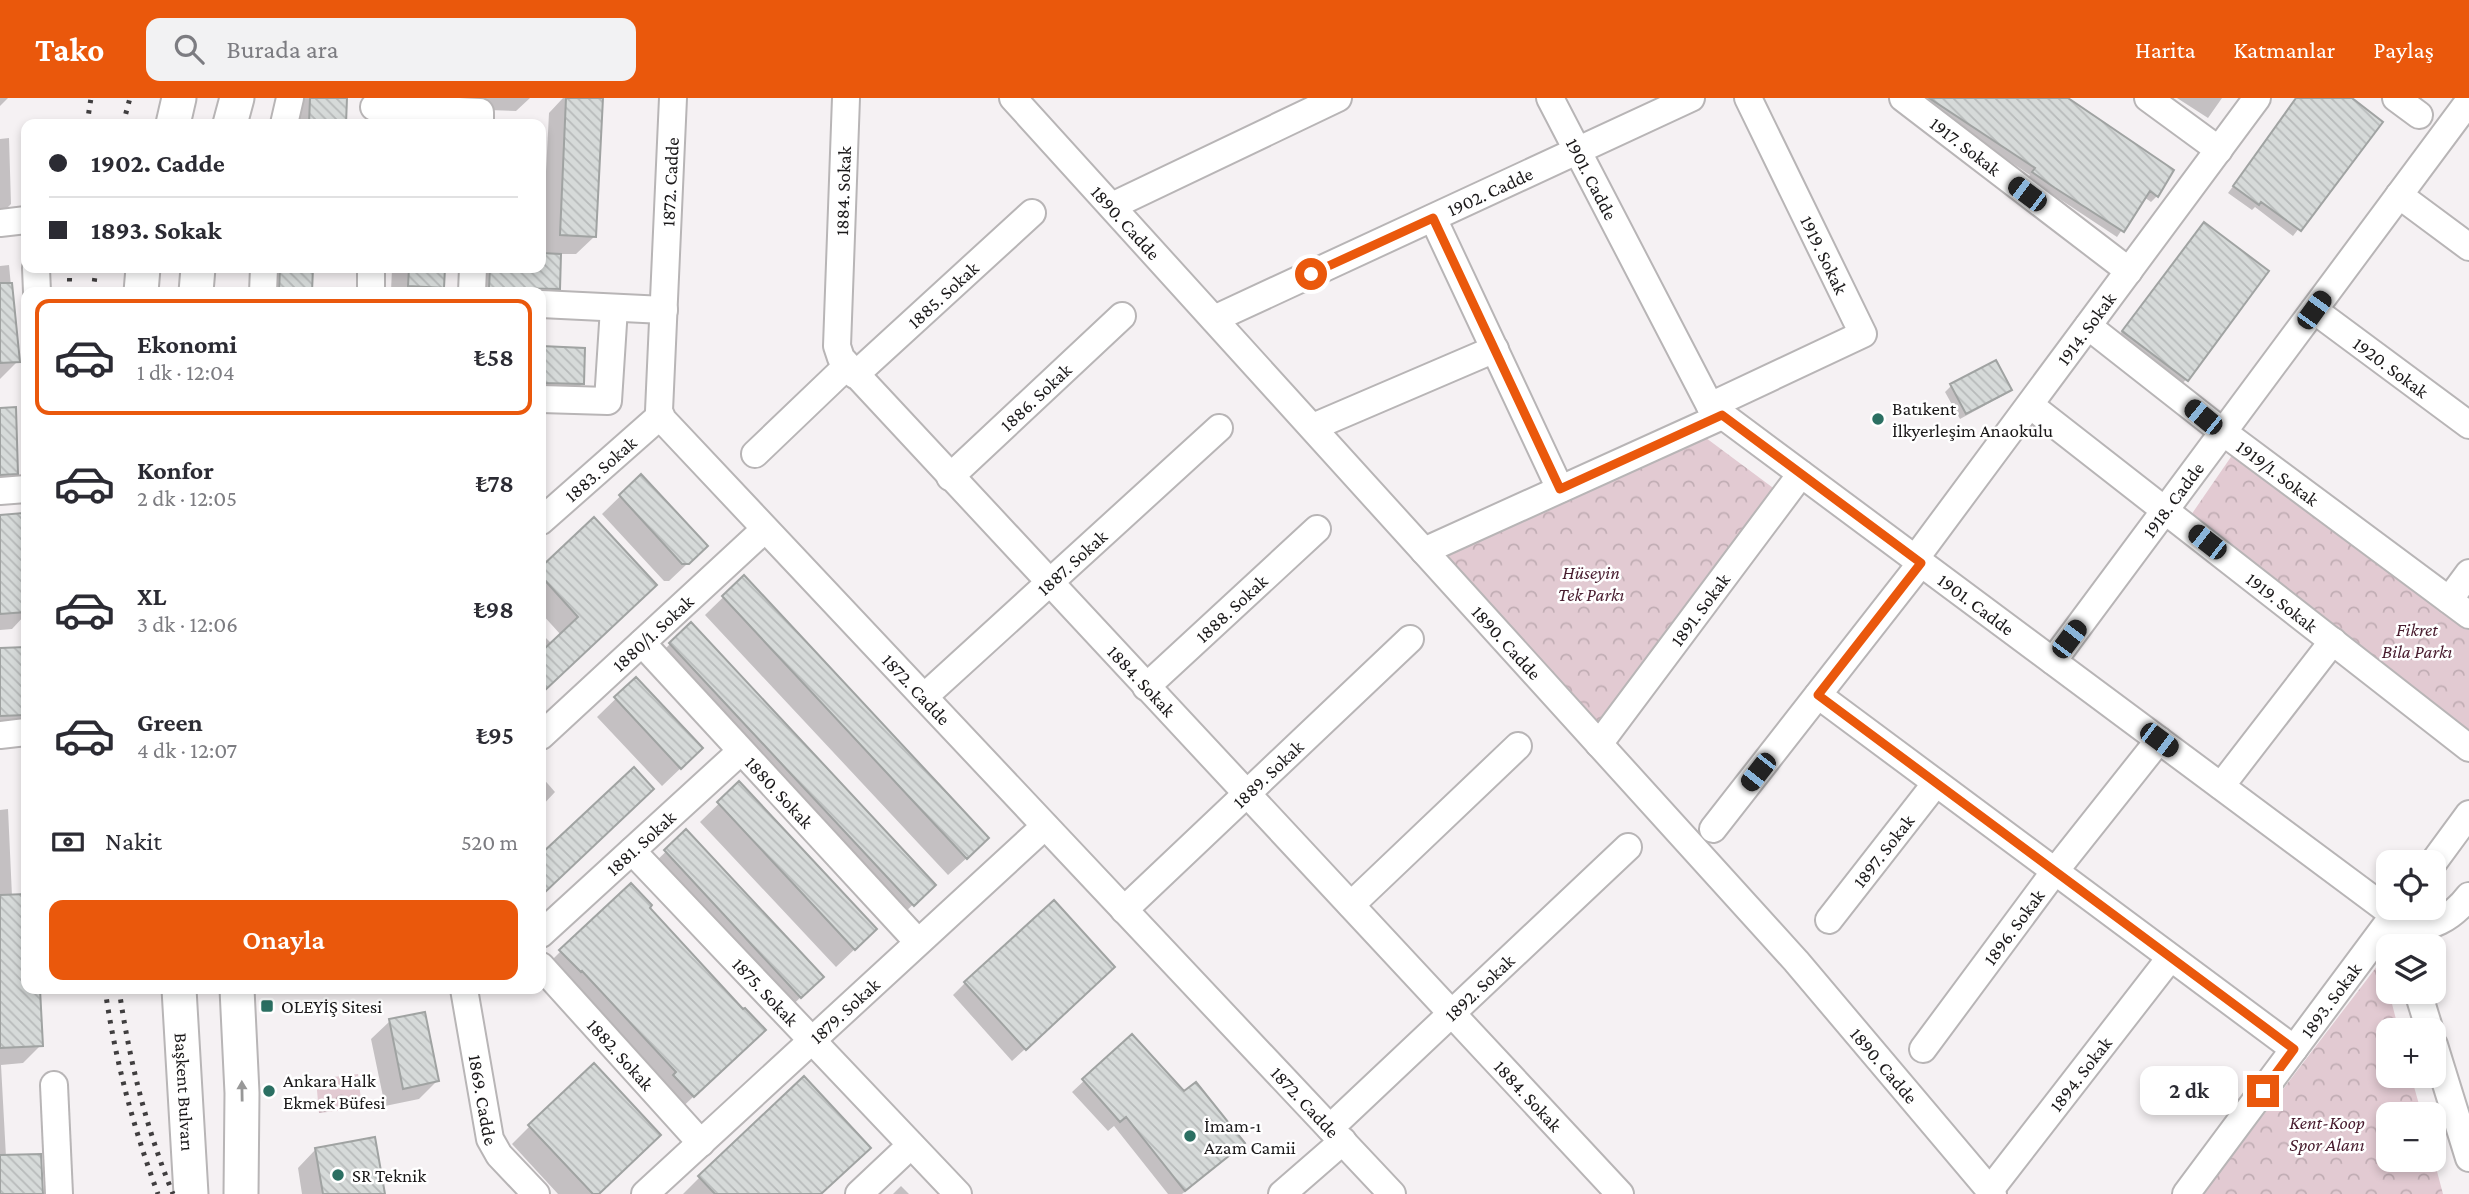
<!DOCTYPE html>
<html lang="tr">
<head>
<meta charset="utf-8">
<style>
	:root { --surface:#fff; --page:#f2f2f3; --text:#2b2b33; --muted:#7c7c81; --line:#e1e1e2; --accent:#ea580c }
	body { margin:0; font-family:"Crimson Pro",serif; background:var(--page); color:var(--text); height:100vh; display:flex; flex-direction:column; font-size:26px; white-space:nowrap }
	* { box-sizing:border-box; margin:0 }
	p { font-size:23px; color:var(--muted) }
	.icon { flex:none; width:38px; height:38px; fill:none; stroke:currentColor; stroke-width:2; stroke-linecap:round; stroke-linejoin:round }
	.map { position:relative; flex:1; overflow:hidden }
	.panel { position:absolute; left:21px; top:189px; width:525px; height:707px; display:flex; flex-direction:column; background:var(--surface); border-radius:14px; box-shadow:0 4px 10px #0003 }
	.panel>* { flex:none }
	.hud { position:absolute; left:21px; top:21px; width:525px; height:154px; border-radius:14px; box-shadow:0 4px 10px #0003; display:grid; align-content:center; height:154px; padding:0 28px; background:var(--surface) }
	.tools { position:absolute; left:2376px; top:752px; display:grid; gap:14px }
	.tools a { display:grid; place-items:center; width:70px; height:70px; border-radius:14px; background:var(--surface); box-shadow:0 4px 10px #0003; font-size:35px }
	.end { position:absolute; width:32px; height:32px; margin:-16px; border:9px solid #ea580c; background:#fff; box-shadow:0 0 0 4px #fff }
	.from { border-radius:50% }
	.bubble { position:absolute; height:49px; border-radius:14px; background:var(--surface); box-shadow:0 4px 10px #0003; font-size:23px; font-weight:600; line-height:49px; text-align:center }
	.car { position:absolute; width:21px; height:42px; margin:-21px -10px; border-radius:9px; box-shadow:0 0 5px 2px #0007; background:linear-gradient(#222 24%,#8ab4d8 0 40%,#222 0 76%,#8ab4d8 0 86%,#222 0) }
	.hud b { display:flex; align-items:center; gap:24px; height:66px; font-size:26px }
	.hud b+b { border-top:2px solid var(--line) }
	.hud i { width:18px; height:18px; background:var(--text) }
	ul { padding:12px 0 0; list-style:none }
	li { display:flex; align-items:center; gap:21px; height:116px; margin:0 14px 10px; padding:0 14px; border:4px solid transparent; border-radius:14px }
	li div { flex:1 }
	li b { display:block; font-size:26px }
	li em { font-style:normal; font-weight:600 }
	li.on { border-color:var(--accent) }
	li>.icon { width:63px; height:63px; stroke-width:1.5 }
	.pay { display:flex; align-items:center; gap:18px; height:77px; padding:0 28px; font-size:26px }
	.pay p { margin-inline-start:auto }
	.primary-button { display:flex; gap:14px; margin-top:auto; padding:14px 28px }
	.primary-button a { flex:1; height:80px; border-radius:14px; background:var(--accent); color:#fff; font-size:28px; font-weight:600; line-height:80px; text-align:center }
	header { display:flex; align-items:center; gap:42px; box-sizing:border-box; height:98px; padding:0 35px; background:var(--accent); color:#fff }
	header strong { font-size:33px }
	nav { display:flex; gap:38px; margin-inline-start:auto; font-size:24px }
	.search { width:490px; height:63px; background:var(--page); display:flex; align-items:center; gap:18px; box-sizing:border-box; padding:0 24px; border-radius:14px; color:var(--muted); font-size:26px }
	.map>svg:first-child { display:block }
	.park { fill:url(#park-crowns) }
	.shadow { fill:#0003 }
	.building { fill:url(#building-back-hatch); stroke:#a0a3a2; stroke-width:2 }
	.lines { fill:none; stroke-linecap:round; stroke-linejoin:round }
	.minor-casing { stroke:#b8b5b6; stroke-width:30 }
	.major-casing { stroke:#b8b5b6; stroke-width:37 }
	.minor { stroke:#fff; stroke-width:26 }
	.major { stroke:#fff; stroke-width:33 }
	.rail { stroke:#403e3f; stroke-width:5; stroke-dasharray:3.5 7; stroke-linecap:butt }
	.oneway { fill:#989898 }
	.route { stroke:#ea580c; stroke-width:9 }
	.poi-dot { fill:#2b6f62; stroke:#fff; stroke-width:2.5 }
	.labels { text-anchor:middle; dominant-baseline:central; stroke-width:5; stroke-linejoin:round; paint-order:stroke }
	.street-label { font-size:19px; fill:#1b191a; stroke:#fff }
	.poi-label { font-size:19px; fill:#1b191a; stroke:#fff; text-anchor:start }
	.park-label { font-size:19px; font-style:italic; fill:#471b2d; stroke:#fff }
</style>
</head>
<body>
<header>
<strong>Tako</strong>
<div class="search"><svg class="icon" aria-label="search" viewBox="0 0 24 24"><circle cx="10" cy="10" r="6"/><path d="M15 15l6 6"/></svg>Burada ara</div>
<nav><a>Harita</a><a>Katmanlar</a><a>Paylaş</a></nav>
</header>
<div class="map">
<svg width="2469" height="1096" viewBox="0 0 2469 1096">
	<defs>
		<pattern id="park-crowns" width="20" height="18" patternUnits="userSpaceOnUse" patternTransform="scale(1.75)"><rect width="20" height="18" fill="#e2cad2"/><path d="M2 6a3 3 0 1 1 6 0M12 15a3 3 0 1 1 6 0" fill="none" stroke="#c1adb4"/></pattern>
		<pattern id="building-back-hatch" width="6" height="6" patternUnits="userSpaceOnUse" patternTransform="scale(1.75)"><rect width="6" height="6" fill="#d6dad9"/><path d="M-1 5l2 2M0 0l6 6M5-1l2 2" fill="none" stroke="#b7baba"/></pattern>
	</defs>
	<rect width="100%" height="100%" fill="#f5f1f3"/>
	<!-- park -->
	<path class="park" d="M1702 337 1780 395 1597 625 1434 454Z
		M2235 353 2469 524V639L2189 420Z
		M2381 863 2399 933H2389V978H2411L2422 1017H2389V1062H2434L2443 1096H2203Z
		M358 976 362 1010 319 1015 316 981Z"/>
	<!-- shadow -->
	<path class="shadow" d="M0 0H8L0 8Z
		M296 0H345L344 26H292Z
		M377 0H530L516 13 377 8Z
		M563 0H601L595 138 576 156H559L558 190 541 208V194H472L476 170H541L549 15Z
		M1925 0H2064L2157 98 2151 104 2144 99 2117 139 2028 80 2030 77 1922 5Z
		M2177 0H2222L2208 20Z
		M2299 0H2341L2380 24 2293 138 2255 109 2252 112 2228 95Z
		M9 40 11 106 0 117V41Z
		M2204 126 2186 282 2180 287 2117 240Z
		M9 167 18 263 0 281V168Z
		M267 170H312L311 194H261Z
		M392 170H444L443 189 438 194H391Z
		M541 250 583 252 582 286 564 304 541 303Z
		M1951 288 2010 291 2004 297 1960 321 1945 294Z
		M0 311 16 375 0 392Z
		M641 378 706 448 669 483H664L602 416Z
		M21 417 26 474V516L12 531 0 532V419Z
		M593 422 637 505 541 595V535L552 546 561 537 541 515V471Z
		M744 479 969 758 948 777 705 517Z
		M670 546 934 786 895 824 652 564Z
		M26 551V631L0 635V552Z
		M636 581 683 668 662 688 597 619Z
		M541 678 555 694 541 709Z
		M739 686 857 849 836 869 700 724Z
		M8 711 12 798H26V891H38L41 947 23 965 1 967 6 1059 41 1096H0V712Z
		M686 734 803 897 782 917 647 772Z
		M647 810 745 950 675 1016 543 871 561 853Z
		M1101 882 1012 963 953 897 965 885Z
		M390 923 437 983 419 1001 385 1008 371 941Z
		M1132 938 1184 995 1243 1045 1182 1096H1168L1114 1028 1108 1033 1072 994Z
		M530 1028 598 1096H558L512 1046Z
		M316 1051 383 1096H302L298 1070Z
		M851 1068 821 1096H683L700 1079Z
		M901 1088 909 1096H893Z"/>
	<!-- building -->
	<path class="building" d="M310 0H347L346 26H309Z
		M566 0H603L596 139 560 137Z
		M1929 0H2068L2174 72 2158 99 2150 93 2124 134 2055 90 2032 74 2035 70Z
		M2296 0H2352L2383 24 2301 133 2261 104 2259 107 2233 88Z
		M2204 124 2269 173 2188 283 2122 233Z
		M541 155 561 156 560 191 489 190 490 170H541Z
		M280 170H313L312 194H279Z
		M409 170H445L444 190 408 188Z
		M0 185H12L20 264 0 265Z
		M541 248 585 250 584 286 541 285Z
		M1996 262 2012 292 1966 316 1950 286Z
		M16 309 18 376 0 377V310Z
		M641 376 708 448 689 466H682L619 397Z
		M23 415 26 454V514L0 516V417Z
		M594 419 657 487 541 596V554L578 519 541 478V469Z
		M744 477 989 740 967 761 722 498Z
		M691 524 936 787 914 808 669 545Z
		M26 549V617L0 618V550Z
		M636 579 703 650 681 671 614 599Z
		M634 669 654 691 541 798V756Z
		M739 683 877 831 855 852 717 704Z
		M686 731 824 879 801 900 664 752Z
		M631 785 652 807 650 810 743 911 745 910 766 932 694 999 673 977 676 974 582 873 581 874 559 852Z
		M26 796V891H40L43 948 0 950V797Z
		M1054 802 1115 869 1026 952 964 884Z
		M425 914 439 983 403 991 389 921Z
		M1132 936 1184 993 1196 984 1245 1045 1185 1093 1126 1019 1120 1024 1082 981Z
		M594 965 661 1037 599 1096H593L528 1027Z
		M804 978 871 1050 821 1096H715L698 1078Z
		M375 1039 385 1096H323L315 1050Z
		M41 1056 43 1096H0V1057Z"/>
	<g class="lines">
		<!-- minor casing -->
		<g class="minor-casing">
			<g id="minor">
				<path id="s1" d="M673 0 659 313 663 322 1392 1096"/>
				<path id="s2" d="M846 0 837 248 841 260 1620 1096"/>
				<path id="s3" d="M1013 0 1796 863 1993 1096"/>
				<path id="s4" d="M1550 0 1710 308 2394 817 2404 849"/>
				<path id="s5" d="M1903 0 2129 173"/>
				<path d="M2148 0 2219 52"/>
				<path d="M2396 0 2419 17"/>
				<path d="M374 9 480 14V26"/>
				<path d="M284 26 290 0"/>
				<path d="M2399 97 2469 149"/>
				<path d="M1112 108 1338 0"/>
				<path d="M1433 120 1560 391"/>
				<path d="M0 125 26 122"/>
				<path d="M36 170 37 194"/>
				<path d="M263 194 264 170"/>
				<path d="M371 194V170"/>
				<path d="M472 194 473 170"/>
				<path d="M541 206 664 212"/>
				<path id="s6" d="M2314 212 2469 327"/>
				<path id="s7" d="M1214 221 1691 0"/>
				<path id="s8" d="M2088 228 2223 334 2469 517"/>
				<path id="s9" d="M855 277 1032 115"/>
				<path d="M541 301 608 303 614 210"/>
				<path id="s10" d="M2030 307 2469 650"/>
				<path d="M1710 308 1863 236 1748 0"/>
				<path d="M1313 329 1495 251"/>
				<path d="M755 356 847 268"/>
				<path id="s11" d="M950 379 1122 218"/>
				<path d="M0 393 26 391"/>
				<path id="s12" d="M541 423 660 318"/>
				<path d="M1424 453 1722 318"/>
				<path id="s13" d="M1915 461 2257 0"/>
				<path d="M2449 502 2469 475"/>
				<path id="s14" d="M642 545 918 844"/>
				<path id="s15" d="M2053 563 2469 3"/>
				<path id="s16" d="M1146 589 1317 431"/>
				<path d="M1818 597 2294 951"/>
				<path id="s17" d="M924 599 1219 330"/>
				<path d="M0 637 26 634"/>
				<path id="s18" d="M541 638 765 431"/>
				<path id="s19" d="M1599 646 1801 376"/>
				<path d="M2221 688 2333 543"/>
				<path d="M1713 731 1921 465"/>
				<path id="s20" d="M632 753 958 1096"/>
				<path d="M2433 765 2469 716"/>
				<path d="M1351 807 1518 648"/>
				<path id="s21" d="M1124 812 1410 541"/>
				<path id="s22" d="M1829 822 1936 685"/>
				<path id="s23" d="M541 836 741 653"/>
				<path d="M2400 836C2430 828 2449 824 2469 798"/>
				<path id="s24" d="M541 868 701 1045"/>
				<path id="s25" d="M464 891 490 1041 499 1057 536 1096"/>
				<path d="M2418 894 2430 933"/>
				<path d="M2434 947 2469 1060"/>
				<path id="s26" d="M1923 951 2055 773 2159 642"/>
				<path d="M54 987 59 1096"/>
				<path id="s27" d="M1330 1030 1628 749"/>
				<path id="s28" d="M1990 1092 2170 860"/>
				<path id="s29" d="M645 1096 1045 728"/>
				<path d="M859 1096 911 1047"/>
				<path d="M1282 1096 1343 1043"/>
				<path id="s30" d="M2186 1096 2399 810"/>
			</g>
		</g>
		<!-- major casing -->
		<g class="major-casing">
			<g id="major">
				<path d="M173 26 179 0"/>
				<path d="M230 26 237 0"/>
				<path d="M141 194 143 170"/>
				<path d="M196 194 198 170"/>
				<path id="s31" d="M179 891 191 1096"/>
				<path d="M237 891 242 995 241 1096"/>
			</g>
		</g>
		<!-- minor -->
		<use href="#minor" class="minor"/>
		<!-- major -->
		<use href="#major" class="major"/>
		<!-- rail -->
		<path class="rail" d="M87 26 91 0
			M123 26 130 0
			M69 194 70 170
			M93 194 96 170
			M105 891C115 961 133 1029 158 1096
			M119 891C129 961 146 1030 173 1096"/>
	</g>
	<!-- one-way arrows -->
	<defs><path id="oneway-solid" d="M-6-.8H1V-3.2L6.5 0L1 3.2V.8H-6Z" transform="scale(1.75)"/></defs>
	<use class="oneway" href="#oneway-solid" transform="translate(242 993) rotate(-91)"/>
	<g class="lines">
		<!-- route -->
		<path class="route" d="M1311 176 1433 120 1560 391 1722 317 1921 465 1818 597 2294 951 2263 993"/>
	</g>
	<!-- markers -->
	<g class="poi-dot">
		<circle cx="1878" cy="321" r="7"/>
		<rect x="260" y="901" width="14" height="14" rx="3.5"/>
		<circle cx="269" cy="993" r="7"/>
		<circle cx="1190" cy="1038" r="7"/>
		<circle cx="338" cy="1077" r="7"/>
	</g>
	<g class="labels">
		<!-- street labels -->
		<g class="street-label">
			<text stroke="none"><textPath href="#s5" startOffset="79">1917. Sokak</textPath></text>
			<text stroke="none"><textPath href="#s4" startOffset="91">1901. Cadde</textPath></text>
			<text transform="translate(670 84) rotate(-87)">1872. Cadde</text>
			<text transform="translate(843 93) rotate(-88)">1884. Sokak</text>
			<text stroke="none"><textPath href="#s7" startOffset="304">1902. Cadde</textPath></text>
			<text stroke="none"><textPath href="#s3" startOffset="168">1890. Cadde</textPath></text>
			<text transform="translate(1824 157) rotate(64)">1919. Sokak</text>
			<text stroke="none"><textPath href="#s9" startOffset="119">1885. Sokak</textPath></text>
			<text stroke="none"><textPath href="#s13" startOffset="287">1914. Sokak</textPath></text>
			<text stroke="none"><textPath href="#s6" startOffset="96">1920. Sokak</textPath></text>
			<text stroke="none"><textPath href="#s11" startOffset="117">1886. Sokak</textPath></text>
			<text stroke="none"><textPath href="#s12" startOffset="79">1883. Sokak</textPath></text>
			<text stroke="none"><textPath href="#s8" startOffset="240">1919/1. Sokak</textPath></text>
			<text stroke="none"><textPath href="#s15" startOffset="201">1918. Cadde</textPath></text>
			<text stroke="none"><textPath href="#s17" startOffset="200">1887. Sokak</textPath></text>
			<text stroke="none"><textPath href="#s10" startOffset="320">1919. Sokak</textPath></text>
			<text stroke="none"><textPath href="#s4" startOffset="679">1901. Cadde</textPath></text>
			<text stroke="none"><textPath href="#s16" startOffset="116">1888. Sokak</textPath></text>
			<text stroke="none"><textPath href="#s19" startOffset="168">1891. Sokak</textPath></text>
			<text stroke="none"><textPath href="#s18" startOffset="152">1880/1. Sokak</textPath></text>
			<text stroke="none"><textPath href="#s3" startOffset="735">1890. Cadde</textPath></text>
			<text stroke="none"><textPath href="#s2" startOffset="702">1884. Sokak</textPath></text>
			<text stroke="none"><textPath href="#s1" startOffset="693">1872. Cadde</textPath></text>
			<text stroke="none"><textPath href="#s21" startOffset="198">1889. Sokak</textPath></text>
			<text stroke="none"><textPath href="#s14" startOffset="203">1880. Sokak</textPath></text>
			<text stroke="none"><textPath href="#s23" startOffset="135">1881. Sokak</textPath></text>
			<text stroke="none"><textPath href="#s22" startOffset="88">1897. Sokak</textPath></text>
			<text stroke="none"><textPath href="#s26" startOffset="152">1896. Sokak</textPath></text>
			<text stroke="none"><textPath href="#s27" startOffset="205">1892. Sokak</textPath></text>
			<text stroke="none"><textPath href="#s20" startOffset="194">1875. Sokak</textPath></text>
			<text stroke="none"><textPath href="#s30" startOffset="242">1893. Sokak</textPath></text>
			<text stroke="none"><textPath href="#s29" startOffset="271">1879. Sokak</textPath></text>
			<text stroke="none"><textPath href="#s24" startOffset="119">1882. Sokak</textPath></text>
			<text stroke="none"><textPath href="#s3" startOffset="1302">1890. Cadde</textPath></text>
			<text stroke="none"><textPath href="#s28" startOffset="147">1894. Sokak</textPath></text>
			<text stroke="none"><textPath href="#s31" startOffset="103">Başkent Bulvarı</textPath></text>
			<text stroke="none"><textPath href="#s2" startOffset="1269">1884. Sokak</textPath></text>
			<text stroke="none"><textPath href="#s25" startOffset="112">1869. Cadde</textPath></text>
			<text stroke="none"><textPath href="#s1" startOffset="1260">1872. Cadde</textPath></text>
		</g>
		<!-- poi labels -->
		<g class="poi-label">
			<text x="1892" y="310">Batıkent<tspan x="1892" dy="22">İlkyerleşim Anaokulu</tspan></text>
			<text x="281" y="908">OLEYİŞ Sitesi</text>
			<text x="283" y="982">Ankara Halk<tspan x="283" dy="22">Ekmek Büfesi</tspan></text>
			<text x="1204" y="1027">İmam-ı<tspan x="1204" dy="22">Azam Camii</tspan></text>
			<text x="352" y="1077">SR Teknik</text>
		</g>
		<!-- park labels -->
		<g class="park-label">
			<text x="1591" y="474">Hüseyin<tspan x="1591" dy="22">Tek Parkı</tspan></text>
			<text x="2417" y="531">Fikret<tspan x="2417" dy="22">Bila Parkı</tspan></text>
			<text x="2327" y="1024">Kent-Koop<tspan x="2327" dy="22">Spor Alanı</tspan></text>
		</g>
	</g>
</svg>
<div class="tools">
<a><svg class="icon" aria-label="locate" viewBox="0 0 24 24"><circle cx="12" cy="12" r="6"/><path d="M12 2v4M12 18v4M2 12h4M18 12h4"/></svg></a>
<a><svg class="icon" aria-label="layers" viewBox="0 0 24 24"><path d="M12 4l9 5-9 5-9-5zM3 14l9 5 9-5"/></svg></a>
<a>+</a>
<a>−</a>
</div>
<i class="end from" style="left:1311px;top:176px"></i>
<i class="end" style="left:2263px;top:993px"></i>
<div class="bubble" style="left:2140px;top:968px;width:98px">2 dk</div>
<i class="car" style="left:2027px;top:96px;rotate:307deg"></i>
<i class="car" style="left:2314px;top:212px;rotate:36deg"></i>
<i class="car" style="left:2203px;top:319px;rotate:309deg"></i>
<i class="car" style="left:2207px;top:444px;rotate:308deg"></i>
<i class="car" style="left:2069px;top:541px;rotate:37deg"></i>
<i class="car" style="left:2159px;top:642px;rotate:127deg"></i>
<i class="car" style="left:1758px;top:674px;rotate:218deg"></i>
<div class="hud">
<b><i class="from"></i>1902. Cadde</b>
<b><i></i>1893. Sokak</b>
</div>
<section class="panel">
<ul>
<li class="on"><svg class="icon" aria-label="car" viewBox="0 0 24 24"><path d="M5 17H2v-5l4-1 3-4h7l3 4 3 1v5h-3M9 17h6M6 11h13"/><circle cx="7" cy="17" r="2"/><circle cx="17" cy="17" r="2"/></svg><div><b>Ekonomi</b><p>1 dk · 12:04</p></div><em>₺58</em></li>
<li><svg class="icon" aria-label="car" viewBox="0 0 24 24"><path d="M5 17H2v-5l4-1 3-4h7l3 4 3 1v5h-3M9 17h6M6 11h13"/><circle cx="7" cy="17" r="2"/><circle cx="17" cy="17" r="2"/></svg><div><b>Konfor</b><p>2 dk · 12:05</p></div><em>₺78</em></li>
<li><svg class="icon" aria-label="car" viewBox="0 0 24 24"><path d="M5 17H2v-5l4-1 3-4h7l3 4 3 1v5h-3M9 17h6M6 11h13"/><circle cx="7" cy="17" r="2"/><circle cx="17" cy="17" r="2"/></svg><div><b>XL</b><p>3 dk · 12:06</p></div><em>₺98</em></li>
<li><svg class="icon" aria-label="car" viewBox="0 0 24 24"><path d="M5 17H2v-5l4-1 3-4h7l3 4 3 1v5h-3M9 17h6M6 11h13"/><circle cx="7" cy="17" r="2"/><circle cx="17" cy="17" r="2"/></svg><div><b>Green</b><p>4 dk · 12:07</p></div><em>₺95</em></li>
</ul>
<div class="pay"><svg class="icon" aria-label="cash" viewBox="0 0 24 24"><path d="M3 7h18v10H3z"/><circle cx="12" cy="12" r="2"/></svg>Nakit<p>520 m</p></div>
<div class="primary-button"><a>Onayla</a></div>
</section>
</div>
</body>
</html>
